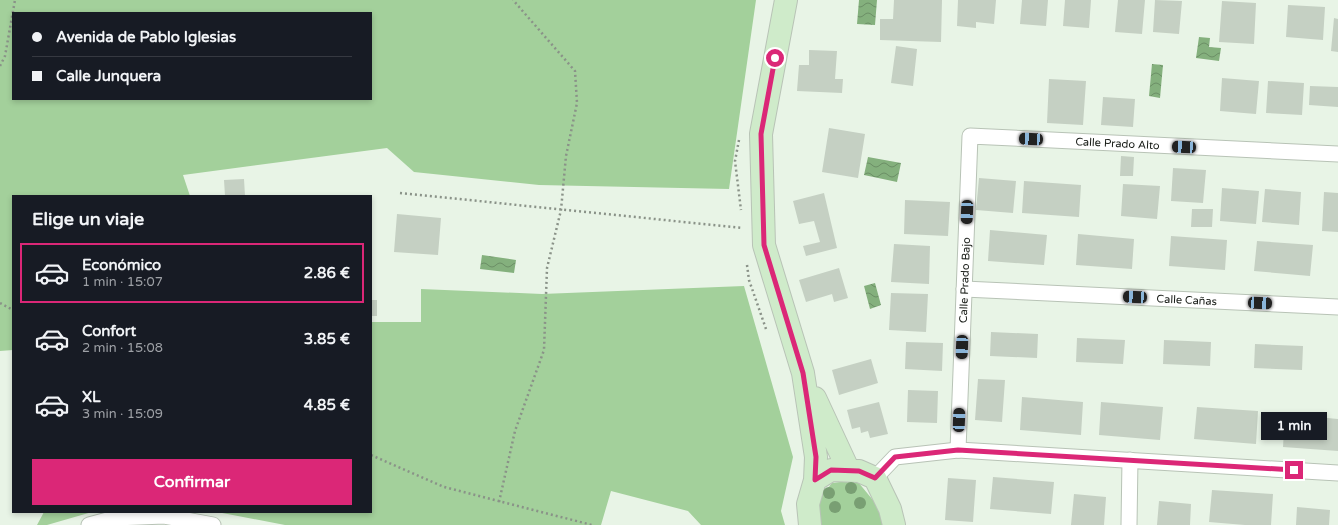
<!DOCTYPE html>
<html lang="es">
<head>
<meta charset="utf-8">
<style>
	:root { --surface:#171b24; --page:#20242c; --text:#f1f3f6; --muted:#9ea1a6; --line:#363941; --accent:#db2777 }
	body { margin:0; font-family:"Varela Round",sans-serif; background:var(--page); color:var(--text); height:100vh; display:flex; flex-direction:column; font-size:15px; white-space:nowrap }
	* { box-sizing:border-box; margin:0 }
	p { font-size:13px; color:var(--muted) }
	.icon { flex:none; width:22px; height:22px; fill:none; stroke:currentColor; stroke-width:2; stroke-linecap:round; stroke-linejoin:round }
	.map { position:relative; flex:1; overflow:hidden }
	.sheet { position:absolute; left:12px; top:195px; width:360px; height:318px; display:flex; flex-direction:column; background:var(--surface); border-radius:0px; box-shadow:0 2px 6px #0003 }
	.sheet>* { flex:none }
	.guide { position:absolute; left:12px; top:12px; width:360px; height:88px; border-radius:0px; box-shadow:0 2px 6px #0003; display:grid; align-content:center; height:88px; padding:0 20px; background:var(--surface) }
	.end { position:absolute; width:18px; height:18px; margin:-9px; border:5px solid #db2777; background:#fff; box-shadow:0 0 0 2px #fff }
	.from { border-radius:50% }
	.bubble { position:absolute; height:28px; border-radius:0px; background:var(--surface); box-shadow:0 2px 6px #0003; font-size:13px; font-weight:800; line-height:28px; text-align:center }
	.car { position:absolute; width:12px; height:24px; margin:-12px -6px; border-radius:5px; box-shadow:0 0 3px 1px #0007; background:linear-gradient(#222 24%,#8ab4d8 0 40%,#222 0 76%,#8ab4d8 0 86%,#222 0) }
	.guide b { display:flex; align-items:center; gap:14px; height:38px; font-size:15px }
	.guide b+b { border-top:1px solid var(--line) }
	.guide i { width:10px; height:10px; background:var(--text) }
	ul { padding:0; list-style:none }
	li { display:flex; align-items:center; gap:12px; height:60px; margin:0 8px 6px; padding:0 12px; border:2px solid transparent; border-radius:0px }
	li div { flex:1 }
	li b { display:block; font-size:15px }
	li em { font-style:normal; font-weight:800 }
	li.current { border-color:var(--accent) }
	li>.icon { width:36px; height:36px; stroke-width:1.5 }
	h2 { padding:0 20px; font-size:18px; line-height:48px }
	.action { display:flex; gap:8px; margin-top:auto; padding:8px 20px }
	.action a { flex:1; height:46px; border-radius:0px; background:var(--accent); color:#fff; font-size:16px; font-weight:800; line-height:46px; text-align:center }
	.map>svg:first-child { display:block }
	.green { fill:#a3d09b; fill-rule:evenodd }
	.water { fill:url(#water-waves) }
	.building { fill:#c5d0c3 }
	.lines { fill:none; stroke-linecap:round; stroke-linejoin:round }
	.street-casing { stroke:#b8c3b6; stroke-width:17 }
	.secondary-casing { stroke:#b8c3b6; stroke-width:24 }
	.path { stroke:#8a9288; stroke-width:2.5; stroke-dasharray:2 3; stroke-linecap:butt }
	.street { stroke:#fff; stroke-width:15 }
	.secondary { stroke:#cfebca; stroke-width:22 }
	.tree { fill:#799f73 }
	.route { stroke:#db2777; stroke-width:5 }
	.labels { text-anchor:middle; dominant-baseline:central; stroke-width:3.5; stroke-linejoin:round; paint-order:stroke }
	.street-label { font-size:11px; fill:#141813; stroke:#e8f4e6 }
</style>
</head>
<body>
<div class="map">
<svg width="1338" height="525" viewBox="0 0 1338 525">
	<defs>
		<pattern id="water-waves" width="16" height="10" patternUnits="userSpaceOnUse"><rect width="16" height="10" fill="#84b07d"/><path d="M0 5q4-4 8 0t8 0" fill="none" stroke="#6b8e65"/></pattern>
	</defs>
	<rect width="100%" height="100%" fill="#e8f4e6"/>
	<!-- green -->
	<path class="green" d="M0 0H756L729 189 539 185 414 172 387 148 183 175 190 196H13V350L0 351ZM13 13H371V99H13Z
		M744 286 793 457 781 511 785 525H701L688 511 611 491 601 525H285L217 512H371V322H421V289L542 294Z
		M848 481 858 482 877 505 883 525H821L817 501 832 483Z
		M44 512H92L47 525H37Z"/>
	<!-- water -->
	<path class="water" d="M859 0H877L875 25 857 24Z
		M1199 37 1210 38 1209 47 1221 48 1219 61 1196 58Z
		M1152 64 1163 65 1160 98 1149 96Z
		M868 157 901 163 897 182 864 175Z
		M482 255 516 260 514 273 480 269Z
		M875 283 881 305 870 309 864 286Z"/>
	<!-- building -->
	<path class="building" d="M894 0H942L941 42 880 40V19H893Z
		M958 0H996L994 24 976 22V28L957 26Z
		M1022 0H1048L1046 26 1020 24Z
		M1065 0H1091L1089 28 1063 26Z
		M1118 0H1145L1142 34 1115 32Z
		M1155 0 1182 1 1179 34 1153 32Z
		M1222 1 1256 3 1254 44 1219 42Z
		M1288 5 1325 7 1323 40 1286 37Z
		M1334 18 1338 19V52L1331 51Z
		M896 46 917 49 913 86 891 83Z
		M809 50 837 51 835 79H843L842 93 797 91 799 65H809Z
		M1222 78 1259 81 1256 114 1220 111Z
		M1049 79 1086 81 1083 125 1047 123Z
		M1268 81 1304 83 1302 115 1266 113Z
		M1310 86 1338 87V107L1309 105Z
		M1103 97 1135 99 1133 127 1101 125Z
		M829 128 865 134 858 178 822 172Z
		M1121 156 1134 157 1133 176H1120Z
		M1173 168 1206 170 1203 203 1171 201Z
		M979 178 1016 181 1013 213 976 210Z
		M244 179 245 196H225L224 180Z
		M1024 181 1081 185 1079 217 1022 213Z
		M1123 184 1160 186 1157 219 1121 216Z
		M1222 188 1259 191 1256 224 1220 221Z
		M1265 189 1301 192 1299 225 1262 222Z
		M1324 192 1338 193V232L1322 231Z
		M824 193 837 248 806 256 803 246 820 242 814 221 799 224 793 201Z
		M905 200 950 202 948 236 904 234Z
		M1192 209H1213L1212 227H1191Z
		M397 214 441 218 438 255 394 252Z
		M990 230 1047 235 1044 265 988 261Z
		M1078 234 1134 239 1132 269 1076 265Z
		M1171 236 1227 240 1225 270 1169 266Z
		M1257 241 1313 245 1310 276 1254 271Z
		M894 244 930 246 929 284 891 282Z
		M839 268 848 298 834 302 832 294 806 302 799 280Z
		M891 293 928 294 926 332 889 330Z
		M371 300H377V316H371Z
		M991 332 1038 334 1037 358 990 356Z
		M1077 338 1125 340 1123 364 1076 362Z
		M1164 340 1211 342 1210 366 1163 364Z
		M906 342 943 343 942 371 905 369Z
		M1255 344 1303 346 1302 370 1254 368Z
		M871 359 878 383 839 395 832 370Z
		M978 379 1005 380 1002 422 975 420Z
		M908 390 938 391 937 423 907 422Z
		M1022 397 1083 402 1081 435 1020 430Z
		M879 402 888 434 870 438 868 431 861 433 860 427 852 429 847 410Z
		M1101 402 1163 407 1160 440 1099 435Z
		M1197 407 1258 411 1256 444 1194 439Z
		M1285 414 1338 419V451L1283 447Z
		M993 477 1054 482 1051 514 990 509Z
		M948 478 976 480 973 522 945 520Z
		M1212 490 1273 494 1271 525H1245L1209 522Z
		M1074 494 1106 497 1104 525H1071Z
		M1159 501 1191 504 1190 525H1157Z
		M1297 507 1330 510 1329 525H1296Z"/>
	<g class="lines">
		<!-- street casing -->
		<g class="street-casing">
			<g id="street">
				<path id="s1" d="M964 289 1338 307"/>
				<path id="s2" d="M958 450 970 136 1338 154"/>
				<path d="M875 478 895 457 958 450 1338 473"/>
				<path d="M89 525 115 518 164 516 213 525"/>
				<path d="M1129 525 1130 460"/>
			</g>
		</g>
		<!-- secondary casing -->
		<g class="secondary-casing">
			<path id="secondary" d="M786 0 761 134 764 245 803 373 816 457 815 480
				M815 398 848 469
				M810 525 808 504 815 480 831 470 859 471 875 478 890 509 894 525"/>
		</g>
		<!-- path -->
		<path class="path" d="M0 66 5 56 15 0
			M739 140 735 161 741 210
			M400 193 743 228
			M747 265 749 280 766 329
			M0 303 13 310
			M371 455 444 487 592 525
			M499 502 515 431 544 350 547 268 561 210 566 156 577 103 575 71 513 0"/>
		<!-- street -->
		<use href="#street" class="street"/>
		<!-- secondary -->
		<use href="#secondary" class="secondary"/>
	</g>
	<!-- trees -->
	<g class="tree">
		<circle cx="851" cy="488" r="6"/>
		<circle cx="829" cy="493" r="6"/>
		<circle cx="860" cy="503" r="6"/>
		<circle cx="835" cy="507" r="6"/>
	</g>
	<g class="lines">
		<!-- route -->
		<path class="route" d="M775 58 761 134 764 245 803 373 816 457 815 480 831 470 859 471 875 478 895 457 958 450 1294 470"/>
	</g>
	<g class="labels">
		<!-- street labels -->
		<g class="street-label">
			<text stroke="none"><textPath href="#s2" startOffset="462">Calle Prado Alto</textPath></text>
			<text stroke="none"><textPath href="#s2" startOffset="170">Calle Prado Bajo</textPath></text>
			<text stroke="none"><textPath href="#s1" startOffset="223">Calle Cañas</textPath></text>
		</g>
	</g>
</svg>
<i class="end from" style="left:775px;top:58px"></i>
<i class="end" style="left:1294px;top:470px"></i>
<div class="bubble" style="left:1261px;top:412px;width:66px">1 min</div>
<i class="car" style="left:1031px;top:139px;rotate:273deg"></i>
<i class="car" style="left:1184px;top:147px;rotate:273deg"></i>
<i class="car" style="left:967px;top:212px;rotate:182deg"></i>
<i class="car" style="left:1135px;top:297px;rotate:273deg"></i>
<i class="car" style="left:1260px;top:303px;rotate:93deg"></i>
<i class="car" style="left:962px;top:347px;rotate:182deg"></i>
<i class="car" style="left:959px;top:420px;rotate:2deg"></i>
<div class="guide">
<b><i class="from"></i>Avenida de Pablo Iglesias</b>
<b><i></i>Calle Junquera</b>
</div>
<section class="sheet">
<h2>Elige un viaje</h2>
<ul>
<li class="current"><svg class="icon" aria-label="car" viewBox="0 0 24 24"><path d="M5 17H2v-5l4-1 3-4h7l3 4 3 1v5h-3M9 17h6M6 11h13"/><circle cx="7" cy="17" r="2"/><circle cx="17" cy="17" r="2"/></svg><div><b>Económico</b><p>1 min · 15:07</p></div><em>2.86 €</em></li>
<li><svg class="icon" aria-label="car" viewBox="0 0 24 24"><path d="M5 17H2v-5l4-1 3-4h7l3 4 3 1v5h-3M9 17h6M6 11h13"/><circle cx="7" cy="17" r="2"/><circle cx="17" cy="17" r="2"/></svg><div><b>Confort</b><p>2 min · 15:08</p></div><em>3.85 €</em></li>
<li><svg class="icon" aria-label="car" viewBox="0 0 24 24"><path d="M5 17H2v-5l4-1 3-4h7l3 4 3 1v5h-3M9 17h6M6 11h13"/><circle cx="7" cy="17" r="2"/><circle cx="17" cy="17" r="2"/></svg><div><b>XL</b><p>3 min · 15:09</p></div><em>4.85 €</em></li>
</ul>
<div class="action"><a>Confirmar</a></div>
</section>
</div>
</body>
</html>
